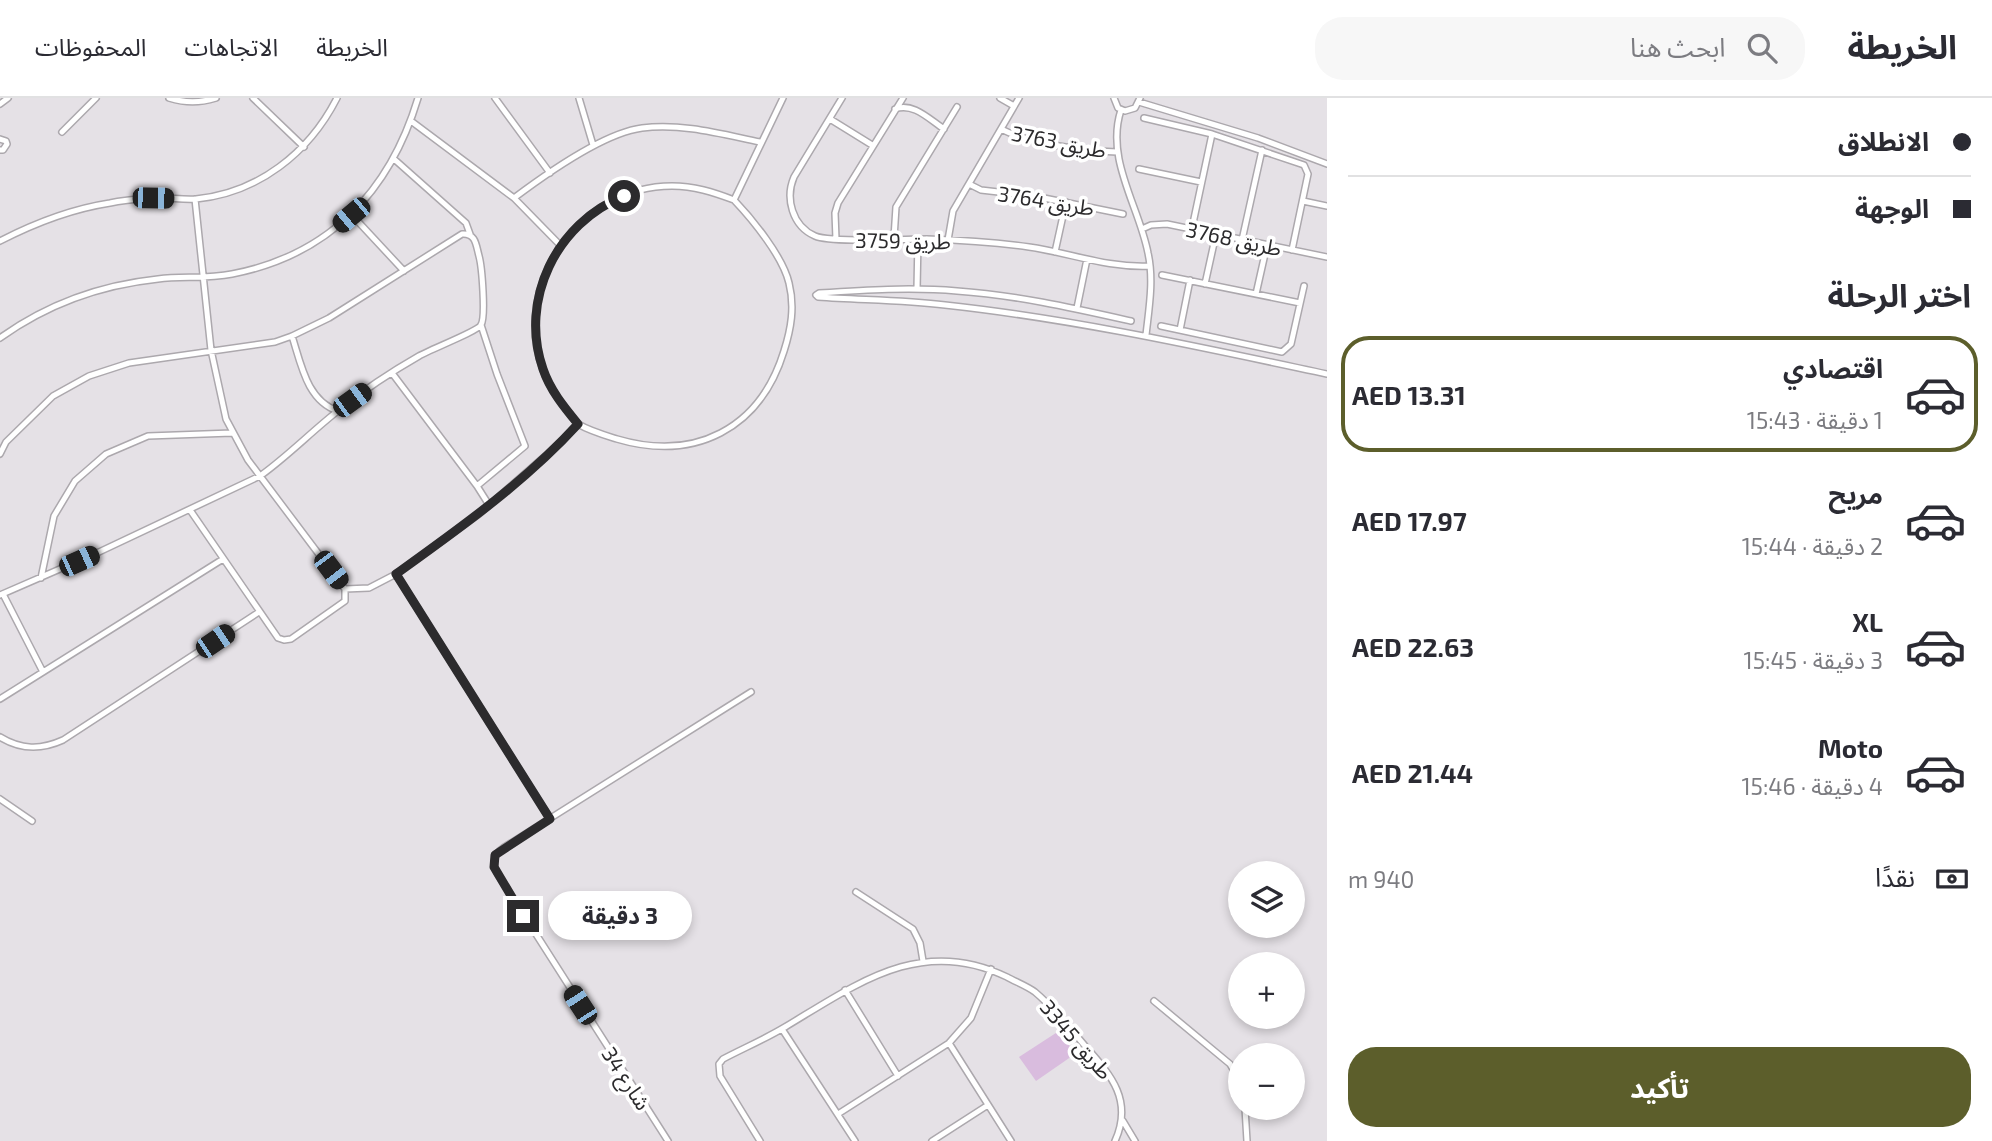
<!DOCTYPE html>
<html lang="ar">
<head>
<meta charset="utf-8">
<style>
	:root { --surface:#fff; --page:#f7f7f7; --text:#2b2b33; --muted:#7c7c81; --line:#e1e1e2; --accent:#5c5e2b }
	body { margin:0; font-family:"Exo 2","Noto Sans Arabic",sans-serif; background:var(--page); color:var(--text); direction:rtl; height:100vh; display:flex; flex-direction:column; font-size:26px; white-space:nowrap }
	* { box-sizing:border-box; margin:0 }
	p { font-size:23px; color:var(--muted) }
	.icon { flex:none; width:38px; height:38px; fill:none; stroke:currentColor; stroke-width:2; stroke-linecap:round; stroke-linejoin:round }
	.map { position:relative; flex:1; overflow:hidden; direction:ltr }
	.side { display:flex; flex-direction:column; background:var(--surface); width:665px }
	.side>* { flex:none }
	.top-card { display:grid; align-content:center; height:154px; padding:0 21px; background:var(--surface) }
	.fabs { position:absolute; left:1228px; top:763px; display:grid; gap:14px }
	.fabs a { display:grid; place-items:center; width:77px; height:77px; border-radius:50%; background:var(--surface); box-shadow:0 4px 10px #0003; font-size:35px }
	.end { position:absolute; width:32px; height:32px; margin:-16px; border:9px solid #2c2b2d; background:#fff; box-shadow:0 0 0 4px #fff }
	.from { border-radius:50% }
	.bubble { position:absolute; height:49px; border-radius:24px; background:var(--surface); box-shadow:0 4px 10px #0003; font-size:23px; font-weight:700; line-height:49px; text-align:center; direction:rtl }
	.car { position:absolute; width:21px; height:42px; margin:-21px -10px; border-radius:9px; box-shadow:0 0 5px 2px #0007; background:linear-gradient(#222 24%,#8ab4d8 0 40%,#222 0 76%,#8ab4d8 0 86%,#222 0) }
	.top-card b { display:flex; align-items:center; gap:24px; height:66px; font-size:26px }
	.top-card b+b { border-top:2px solid var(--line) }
	.top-card i { width:18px; height:18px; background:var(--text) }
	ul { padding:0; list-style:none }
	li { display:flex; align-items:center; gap:21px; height:116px; margin:0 14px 10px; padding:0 7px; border:4px solid transparent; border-radius:28px }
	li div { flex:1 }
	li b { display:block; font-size:26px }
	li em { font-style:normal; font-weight:700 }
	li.active { border-color:var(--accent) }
	li>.icon { width:63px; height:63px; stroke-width:1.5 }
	h2 { padding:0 21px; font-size:32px; line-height:84px }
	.pay { display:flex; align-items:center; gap:18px; height:77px; padding:0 21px; font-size:26px }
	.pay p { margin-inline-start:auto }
	.cta { display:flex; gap:14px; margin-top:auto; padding:14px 21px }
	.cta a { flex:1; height:80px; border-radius:28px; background:var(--accent); color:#fff; font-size:28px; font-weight:700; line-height:80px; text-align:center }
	header { display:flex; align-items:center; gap:42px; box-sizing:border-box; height:98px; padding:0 35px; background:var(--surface); border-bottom:2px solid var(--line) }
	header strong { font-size:33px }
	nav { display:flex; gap:38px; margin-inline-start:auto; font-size:24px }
	.search { width:490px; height:63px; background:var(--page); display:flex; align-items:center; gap:18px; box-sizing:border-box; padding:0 24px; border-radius:28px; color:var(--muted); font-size:26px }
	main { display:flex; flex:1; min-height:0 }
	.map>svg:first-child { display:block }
	.green { fill:#d9bcde }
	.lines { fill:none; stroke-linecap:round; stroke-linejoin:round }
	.minor-casing { stroke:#aca8ad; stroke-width:8 }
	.minor { stroke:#fff; stroke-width:5 }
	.route { stroke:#2c2b2d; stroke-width:9 }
	.labels { text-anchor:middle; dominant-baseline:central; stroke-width:7; stroke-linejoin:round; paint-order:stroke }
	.street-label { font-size:21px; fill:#2c2b2d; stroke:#fff }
</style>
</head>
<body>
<header>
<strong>الخريطة</strong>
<div class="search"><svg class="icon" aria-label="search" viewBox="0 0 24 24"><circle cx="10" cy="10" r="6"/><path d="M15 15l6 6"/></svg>ابحث هنا</div>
<nav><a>الخريطة</a><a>الاتجاهات</a><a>المحفوظات</a></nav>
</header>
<main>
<section class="side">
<div class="top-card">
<b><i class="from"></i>الانطلاق</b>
<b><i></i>الوجهة</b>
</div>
<h2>اختر الرحلة</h2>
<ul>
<li class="active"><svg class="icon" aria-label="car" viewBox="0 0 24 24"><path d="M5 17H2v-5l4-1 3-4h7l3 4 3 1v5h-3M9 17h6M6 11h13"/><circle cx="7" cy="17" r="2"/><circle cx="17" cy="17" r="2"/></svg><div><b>اقتصادي</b><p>1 دقيقة · 15:43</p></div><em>AED 13.31</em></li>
<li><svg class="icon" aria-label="car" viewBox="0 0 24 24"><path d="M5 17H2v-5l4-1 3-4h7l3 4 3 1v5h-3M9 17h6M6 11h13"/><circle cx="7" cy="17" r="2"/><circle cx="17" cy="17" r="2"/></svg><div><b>مريح</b><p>2 دقيقة · 15:44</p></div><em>AED 17.97</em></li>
<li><svg class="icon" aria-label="car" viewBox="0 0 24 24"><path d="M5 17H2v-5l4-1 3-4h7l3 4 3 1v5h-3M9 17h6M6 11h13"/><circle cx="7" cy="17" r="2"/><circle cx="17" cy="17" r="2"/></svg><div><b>XL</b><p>3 دقيقة · 15:45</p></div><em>AED 22.63</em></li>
<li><svg class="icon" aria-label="car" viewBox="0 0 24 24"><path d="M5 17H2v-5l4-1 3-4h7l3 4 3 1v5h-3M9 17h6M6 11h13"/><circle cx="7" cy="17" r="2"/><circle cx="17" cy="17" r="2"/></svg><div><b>Moto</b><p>4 دقيقة · 15:46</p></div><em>AED 21.44</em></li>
</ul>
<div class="pay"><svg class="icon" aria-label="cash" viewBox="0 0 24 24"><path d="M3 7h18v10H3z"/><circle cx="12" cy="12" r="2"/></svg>نقدًا<p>940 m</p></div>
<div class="cta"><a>تأكيد</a></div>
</section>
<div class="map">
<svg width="1327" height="1043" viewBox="0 0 1327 1043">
	<rect width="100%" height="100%" fill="#e5e1e6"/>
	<!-- green -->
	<path class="green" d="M1059 933 1075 956 1036 983 1019 959Z"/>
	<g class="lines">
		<!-- minor casing -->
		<g class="minor-casing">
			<path id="minor" d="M169 0C186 5 199 5 216 0
				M253 0 304 49
				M495 0 550 75
				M579 0 593 47
				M842 0 794 79C785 100 792 128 815 138 831 145 904 141 927 141 961 142 995 144 1029 149 1071 155 1106 170 1150 168
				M1000 0 1014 8
				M1114 0 1118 10 1125 13 1135 10 1140 0
				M1139 4 1258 40 1327 66
				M0 6 8 0
				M895 11C913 4 929 21 944 31
				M1121 12C1105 61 1139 108 1148 155 1154 182 1149 210 1146 237
				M1144 20 1212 36 1304 67 1308 76 1292 152
				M830 21 872 47
				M411 23 514 100 560 147
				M1001 31C1030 46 1084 53 1117 54
				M62 34 96 0
				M0 41 6 43 7 46 3 52H0
				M394 61 466 125 470 136
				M1139 71 1201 84
				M969 86 981 92 1034 98 1123 116
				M514 100C546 76 603 35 642 30 682 25 721 36 760 44
				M1303 103 1327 108
				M351 116 404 173
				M1192 130 1212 36
				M1142 131 1151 127 1167 126 1327 159
				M894 140 896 109 957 9
				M836 141 835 115 838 105 903 0
				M948 142 953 113 1019 0
				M1242 142 1262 52
				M0 143C35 125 71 111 110 105 124 102 139 101 153 100 167 99 182 102 196 101 258 95 309 55 337 0
				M1055 154 1066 104
				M1162 177 1300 205
				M1205 186 1216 136
				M917 191 918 141
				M1256 196 1267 147
				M1077 210 1087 161
				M1131 223C1073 210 1016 197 957 193 911 189 865 192 819 195L816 197 818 199C860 202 903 202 945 207 1074 221 1200 249 1327 276
				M1161 228 1282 254 1291 246 1304 188
				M1180 232 1190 182
				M292 238C301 266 307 303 338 313
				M0 240C46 207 101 187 158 181 182 178 207 181 232 176 330 157 390 93 418 0
				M392 275 477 388 489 407
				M578 326C564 309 551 293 543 272 511 186 580 88 672 88 694 88 713 94 734 102
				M0 356 6 344 53 298 89 278 129 265 275 244 292 238 329 220 462 136C476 135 476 147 479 158 482 169 486 219 481 227 478 233 429 252 419 258 391 274 364 292 339 312 312 333 288 358 260 378L99 454 0 497
				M477 388 525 348 497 276 481 227
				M190 412 278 540 284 542 291 541 345 503V491L248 362 226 321 211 252 195 101
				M396 476 550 721
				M41 480 54 418 75 383 106 356 148 338 232 335
				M345 491 369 490 396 476 479 416 560 345 578 326C590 333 604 337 617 341 695 364 760 331 784 253 791 231 795 209 789 185 783 159 753 122 734 102L783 0
				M3 496 43 574
				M0 601 223 461
				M0 639C21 652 41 652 63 642L259 514
				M0 701 32 723
				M856 794 913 831 920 845 923 863
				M845 892 898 978
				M1154 903 1230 966 1241 985
				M782 931 855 1043
				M949 945 1011 1043
				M1245 1010 1247 1043
				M838 1016 949 945 971 920 991 871
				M1123 1023 1135 1043
				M668 1043 497 775C492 765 494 756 503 750L751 594
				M760 1043 720 978 719 966 723 961C744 950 765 941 785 929 857 886 921 837 1007 879 1016 884 1027 888 1035 894 1054 910 1070 930 1086 949 1112 978 1133 1003 1115 1043
				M932 1043 988 1007"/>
		</g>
		<!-- minor -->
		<use href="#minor" class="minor"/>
	</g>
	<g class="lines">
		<!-- route -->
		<path class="route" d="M523 818 494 769 495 757 550 721 396 476C460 430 525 384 578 326 564 309 550 292 543 271 519 202 556 125 624 98"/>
	</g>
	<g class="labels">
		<!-- street labels -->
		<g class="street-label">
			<text transform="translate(1059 43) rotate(11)">طريق 3763</text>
			<text transform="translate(1046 102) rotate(9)">طريق 3764</text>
			<text transform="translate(1234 140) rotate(12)">طريق 3768</text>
			<text transform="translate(903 142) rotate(1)">طريق 3759</text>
			<text transform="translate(1077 941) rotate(49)">طريق 3345</text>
			<text transform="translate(627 980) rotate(57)">شارع 34</text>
		</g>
	</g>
</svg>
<div class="fabs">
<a><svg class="icon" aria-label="layers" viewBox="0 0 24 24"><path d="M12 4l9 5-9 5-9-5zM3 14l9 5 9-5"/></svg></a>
<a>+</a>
<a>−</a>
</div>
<i class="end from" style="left:624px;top:98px"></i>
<i class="end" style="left:523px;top:818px"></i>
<div class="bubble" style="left:548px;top:793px;width:144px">3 دقيقة</div>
<i class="car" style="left:153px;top:100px;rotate:91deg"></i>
<i class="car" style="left:351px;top:117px;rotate:230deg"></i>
<i class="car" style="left:352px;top:302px;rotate:54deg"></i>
<i class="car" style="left:79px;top:463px;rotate:66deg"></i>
<i class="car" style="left:331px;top:472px;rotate:143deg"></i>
<i class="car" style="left:215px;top:543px;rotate:56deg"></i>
<i class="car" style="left:580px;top:907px;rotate:327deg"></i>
</div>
</main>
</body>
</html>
